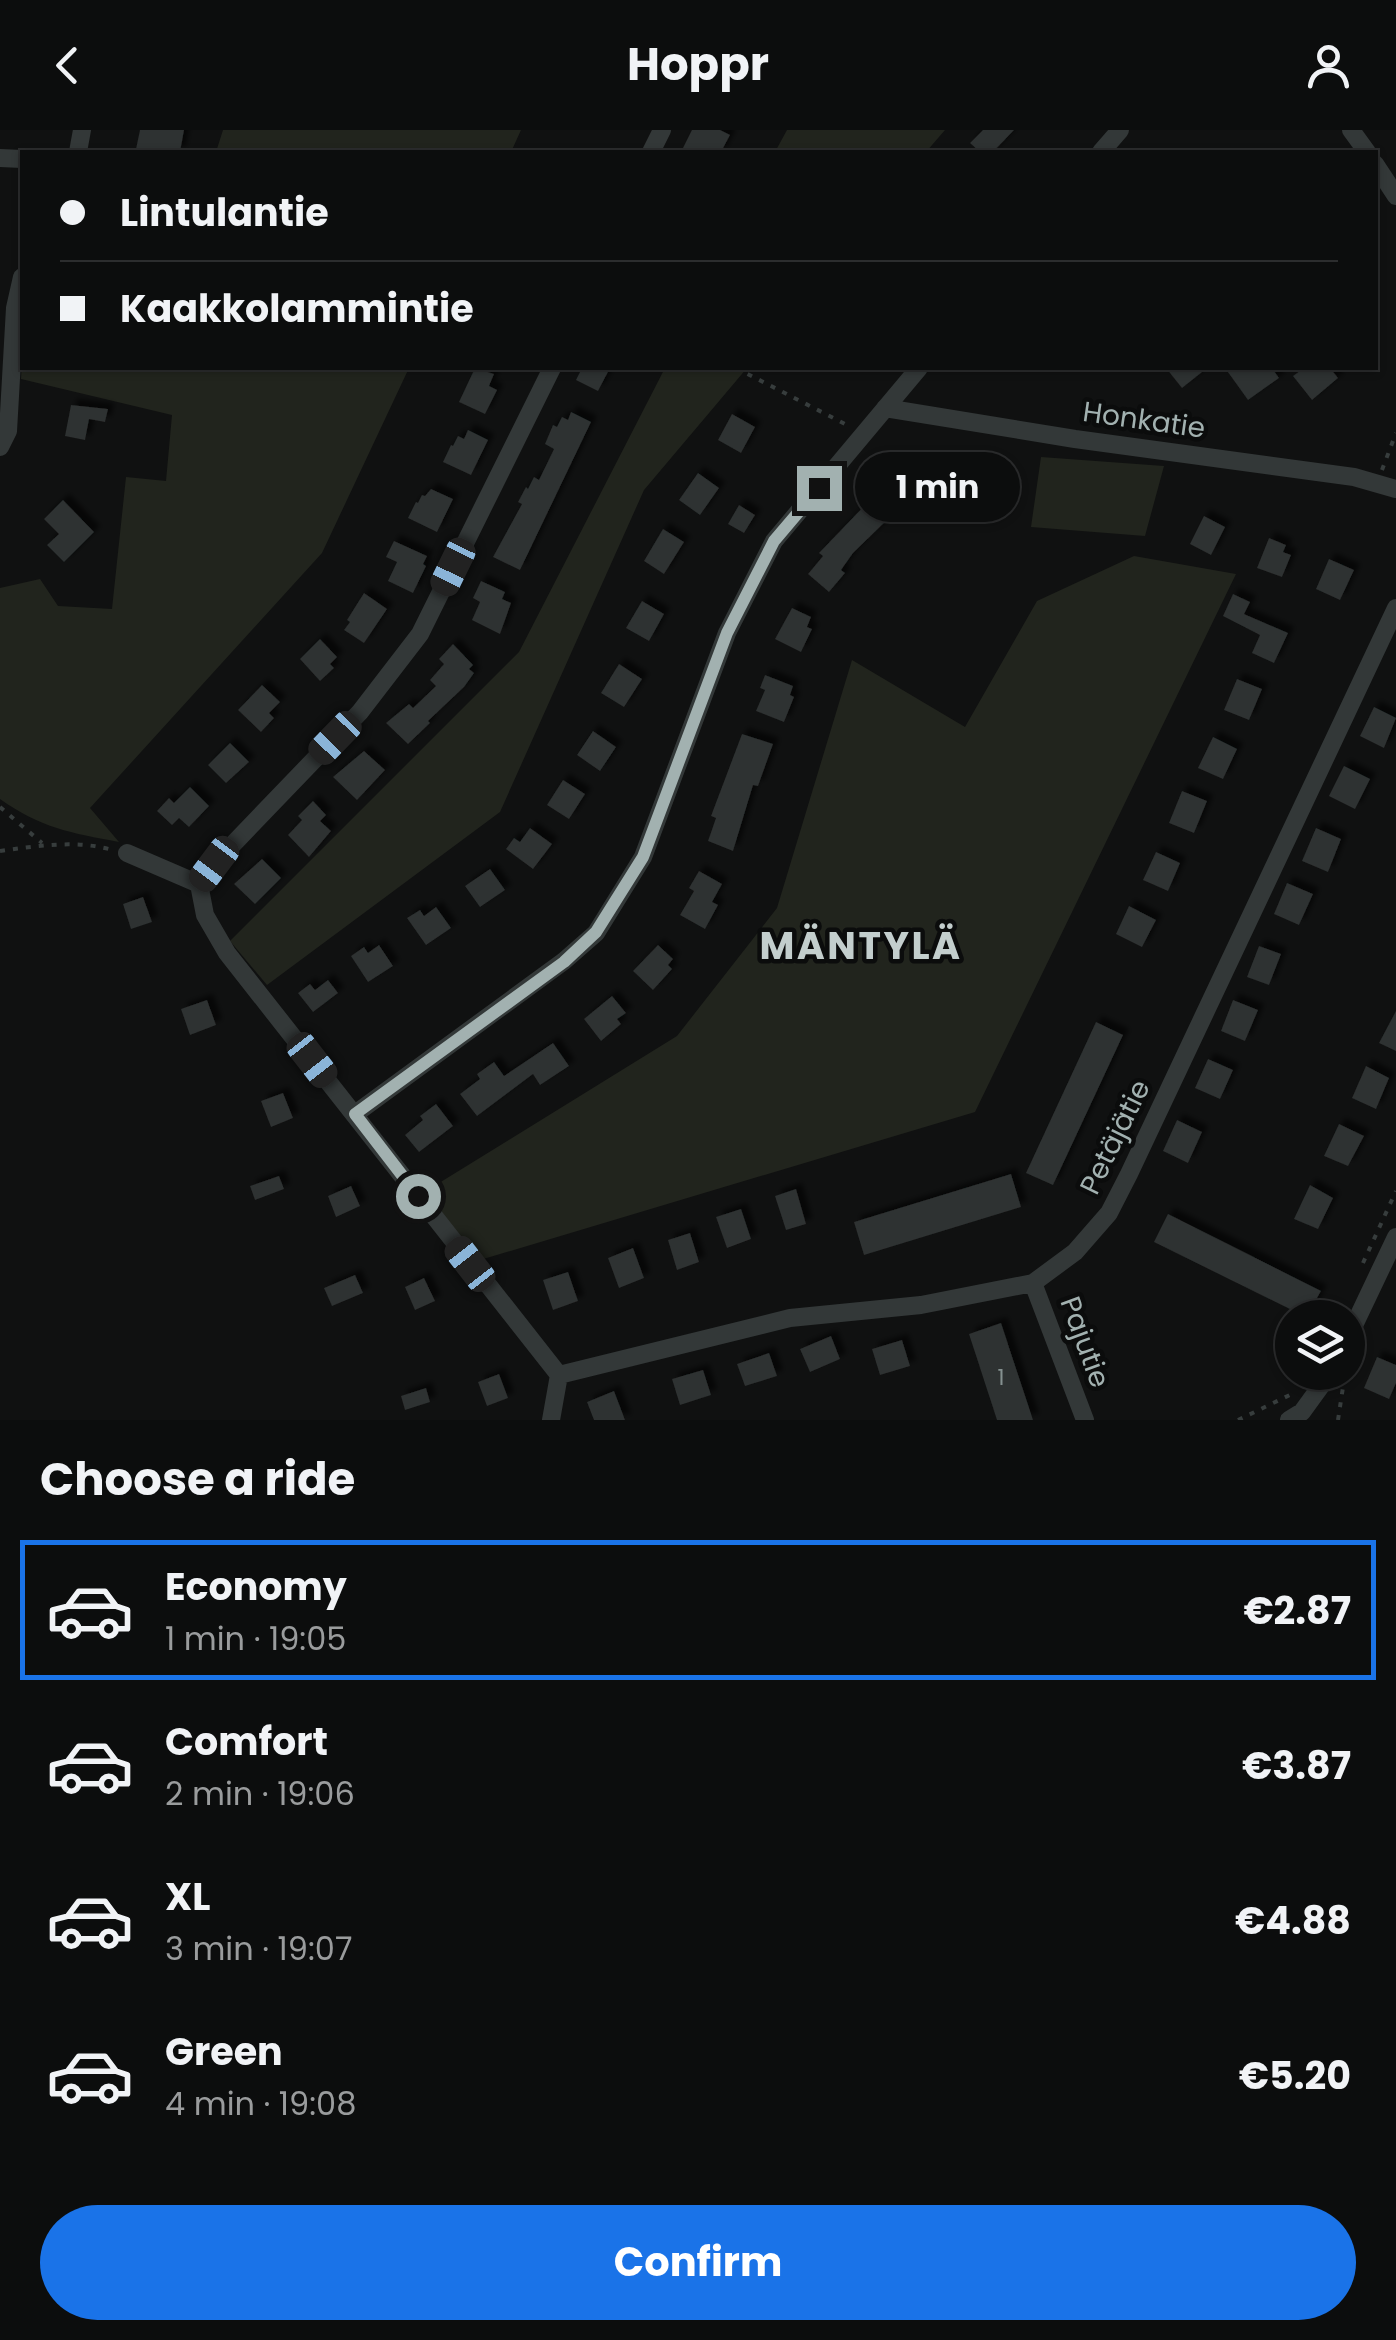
<!DOCTYPE html>
<html lang="en">
<head>
<meta charset="utf-8">
<style>
	:root { --surface:#0c0d0d; --page:#151616; --text:#f1f3f6; --muted:#9a9c9d; --line:#2c2d2e; --accent:#1a73e8 }
	body { margin:0; font-family:Poppins,sans-serif; background:var(--page); color:var(--text); height:100vh; display:flex; flex-direction:column; font-size:38px; white-space:nowrap }
	* { box-sizing:border-box; margin:0 }
	p { font-size:32px; color:var(--muted) }
	.icon { flex:none; width:55px; height:55px; fill:none; stroke:currentColor; stroke-width:2; stroke-linecap:round; stroke-linejoin:round }
	.map { position:relative; height:1290px; overflow:hidden }
	.sheet { display:flex; flex-direction:column; background:var(--surface); flex:1 }
	.sheet>* { flex:none }
	.banner { position:absolute; left:20px; top:20px; width:1358px; height:220px; border-radius:0px; box-shadow:0 2px 8px #0004,0 0 0 2px var(--line); display:grid; align-content:center; height:220px; padding:0 40px; background:var(--surface) }
	.buttons { position:absolute; left:1275px; top:1170px; display:grid; gap:20px }
	.buttons a { display:grid; place-items:center; width:90px; height:90px; border-radius:50%; background:var(--surface); box-shadow:0 2px 8px #0004,0 0 0 2px var(--line); font-size:50px }
	.end { position:absolute; width:45px; height:45px; margin:-22px; border:12px solid #a2b1b0; background:#111; box-shadow:0 0 0 5px #111 }
	.from { border-radius:50% }
	.bubble { position:absolute; height:70px; border-radius:35px; background:var(--surface); box-shadow:0 2px 8px #0004,0 0 0 2px var(--line); font-size:32px; font-weight:700; line-height:70px; text-align:center }
	.car { position:absolute; width:30px; height:60px; margin:-30px -15px; border-radius:12px; box-shadow:0 0 8px 2px #0007; background:linear-gradient(#222 24%,#8ab4d8 0 40%,#222 0 76%,#8ab4d8 0 86%,#222 0) }
	.banner b { display:flex; align-items:center; gap:35px; height:95px; font-size:38px }
	.banner b+b { border-top:2px solid var(--line) }
	.banner i { width:25px; height:25px; background:var(--text) }
	ul { padding:0; list-style:none }
	li { display:flex; align-items:center; gap:30px; height:140px; margin:0 20px 15px; padding:0 20px; border:5px solid transparent; border-radius:0px }
	li div { flex:1 }
	li b { display:block; font-size:38px }
	li em { font-style:normal; font-weight:700 }
	li.on { border-color:var(--accent) }
	li>.icon { width:90px; height:90px; stroke-width:1.5 }
	h2 { padding:0 40px; font-size:45px; line-height:120px }
	.primary-button { display:flex; gap:20px; margin-top:auto; padding:20px 40px }
	.primary-button a { flex:1; height:115px; border-radius:60px; background:var(--accent); color:#fff; font-size:40px; font-weight:700; line-height:115px; text-align:center }
	header { display:flex; justify-content:space-between; align-items:center; height:130px; padding:0 40px; background:var(--surface); font-size:45px; font-weight:700 }
	.map>svg:first-child { display:block }
	.green { fill:#21241d }
	.building { fill:#2d3030; filter:url(#shadow) }
	.lines { fill:none; stroke-linecap:round; stroke-linejoin:round }
	.path { stroke:#373d3d; stroke-width:4; stroke-dasharray:5 8; stroke-linecap:butt }
	.minor { stroke:#333838; stroke-width:18 }
	.route { stroke:#a2b1b0; stroke-width:12 }
	.labels { text-anchor:middle; dominant-baseline:central; stroke-width:9; stroke-linejoin:round; paint-order:stroke }
	.number-label { font-size:22px; fill:#859190 }
	.street-label { font-size:28px; fill:#a2b1b0; stroke:#0b0c0c }
	.district-label { font-size:38px; font-weight:bold; letter-spacing:2.5px; fill:#c3cecd; stroke:#0b0c0c }
</style>
</head>
<body>
<header><svg class="icon" aria-label="back" viewBox="0 0 24 24"><path d="M15 5l-7 7 7 7"/></svg>Hoppr<svg class="icon" aria-label="person" viewBox="0 0 24 24"><circle cx="12" cy="8" r="4"/><path d="M4 21q1-7 8-7t8 7"/></svg></header>
<div class="map">
<svg width="1396" height="1290" viewBox="0 0 1396 1290">
	<defs>
		<filter id="shadow"><feDropShadow dx="6" dy="-6" stdDeviation="2.5" flood-color="#0009"/></filter>
	</defs>
	<rect width="100%" height="100%" fill="#101111"/>
	<!-- green -->
	<path class="green" d="M223 0H521L511 22H216Z
		M787 0H945L926 22H775Z
		M22 232V238H409L322 423 90 678 119 712C71 703 41 698 0 669V458L40 449 58 476 112 479 126 347 166 351 172 285 21 249Z
		M665 238H747L644 360 500 682 267 855 230 811 519 522Z
		M1041 327 1164 336 1145 406 1031 397Z
		M1134 426 1236 444 975 982 470 1133 418 1066 677 906 777 778 852 530 965 597 1037 471Z"/>
	<!-- building -->
	<path class="building" d="M140 0H184L180 22 136 19Z
		M692 0H720L730 5 721 22H681Z
		M983 0H1014L993 22H980L970 13Z
		M475 238 494 244 489 256 497 260 485 284 459 272Z
		M582 238H610L598 261 576 250Z
		M1166 238H1207L1182 258Z
		M1225 238H1272L1279 248 1248 270Z
		M1304 238H1330L1338 248 1312 270 1293 246Z
		M71 275 108 279 105 292 89 289 85 310 65 306Z
		M571 282 591 292 520 440 493 427 522 374 518 372 526 357 528 359 534 347 539 350 554 319 545 314 553 295 557 297 562 287 568 290Z
		M732 284 755 297 741 323 718 310Z
		M468 300 488 310 471 345 443 332 451 315 453 316 458 306 464 309Z
		M698 343 719 358 700 385 679 370Z
		M879 354 897 372 883 386 887 390 853 423 841 440 845 443 829 462 808 444 823 426 819 423 868 372 864 368Z
		M431 359 453 369 437 402 408 388 416 372 418 373 422 365 425 366Z
		M63 370 94 402 64 432 47 415 59 404 44 389Z
		M739 375 755 385 744 403 728 394Z
		M1204 386 1225 397 1211 425 1190 414Z
		M663 399 684 412 664 444 644 431Z
		M1269 408 1286 415 1283 422 1291 425 1282 447 1257 438Z
		M394 411 427 426 423 434 426 436 413 463 388 451 397 432 386 427Z
		M1329 429 1354 440 1340 470 1316 459Z
		M481 451 505 462 502 469 511 473 500 504 472 490 480 472 473 468Z
		M364 463 387 479 364 513 344 500 350 492 347 490Z
		M1233 464 1250 472 1244 484 1288 503 1274 533 1252 523 1260 505 1223 486Z
		M642 471 664 484 649 511 626 498Z
		M792 478 811 487 807 497 812 499 801 522 775 509Z
		M320 509 337 527 330 534 334 538 320 551 300 529Z
		M453 514 473 535 469 539 474 543 464 557 428 591 430 593 408 614 386 593 409 574 413 578 436 556 430 550 444 534 439 529Z
		M619 534 642 549 624 577 601 563Z
		M765 545 793 556 790 565 794 567 784 592 756 581 765 560 760 558Z
		M1237 549 1262 559 1249 590 1224 580Z
		M262 555 280 572 269 583 274 588 261 602 238 580Z
		M1374 577 1396 588 1384 618 1360 606Z
		M593 601 616 617 600 641 577 625Z
		M742 604 773 614 758 656 753 655 733 721 708 711 716 688 711 686Z
		M1213 607 1237 619 1223 649 1198 638Z
		M230 613 249 632 226 653 208 635Z
		M364 621 385 640 357 670 333 647Z
		M1344 636 1370 649 1355 679 1329 666Z
		M563 650 585 664 569 689 547 675Z
		M190 657 209 676 189 697 179 688 172 695 157 681 169 668 174 673Z
		M1182 661 1207 671 1194 703 1169 693Z
		M313 671 326 685 320 691 331 701 309 727 288 705 302 690 298 686Z
		M530 698 552 714 533 739 506 719 514 708 520 712Z
		M1316 698 1341 709 1328 742 1302 731Z
		M1156 722 1180 733 1168 761 1143 750Z
		M262 729 281 748 255 774 234 754Z
		M490 739 505 760 480 777 465 756Z
		M699 741 722 754 712 772 718 775 705 799 680 785 694 761 689 758Z
		M1287 753 1313 764 1299 795 1274 784Z
		M143 767 152 792 131 799 123 774Z
		M1129 776 1156 790 1142 817 1116 804Z
		M436 777 451 798 426 815 407 788 420 780 424 786Z
		M379 815 393 836 368 852 351 826 364 817 368 823Z
		M658 815 673 829 668 835 672 839 653 860 633 841Z
		M1259 816 1281 824 1269 855 1247 847Z
		M328 850 338 863 313 882 298 863 310 854 315 860Z
		M612 866 626 883 617 889 621 894 601 911 584 889Z
		M207 870 216 895 190 905 181 879Z
		M1233 870 1258 880 1245 911 1221 901Z
		M1396 881V921L1379 913Z
		M1096 892 1123 905 1053 1055 1026 1043Z
		M553 913 569 936 540 955 533 944 477 986 460 964 480 949 477 944 494 932 504 946Z
		M1208 929 1233 940 1220 969 1195 958Z
		M1366 936 1389 948 1376 979 1352 968Z
		M283 963 293 988 271 997 261 971Z
		M436 974 453 996 419 1022 405 1005 423 990 420 986Z
		M1177 990 1202 1002 1188 1033 1163 1021Z
		M1339 994 1364 1006 1348 1036 1324 1026Z
		M1011 1044 1021 1077 864 1125 854 1092Z
		M279 1046 284 1059 255 1070 250 1056Z
		M1310 1055 1333 1068 1318 1099 1294 1089Z
		M351 1056 360 1076 336 1087 328 1066Z
		M796 1059 806 1094 786 1100 775 1066Z
		M741 1079 751 1109 727 1118 716 1087Z
		M1168 1084 1321 1161 1306 1187 1154 1112Z
		M690 1103 699 1132 677 1140 668 1110Z
		M633 1118 644 1148 619 1158 608 1128Z
		M568 1142 578 1171 553 1180 543 1150Z
		M355 1145 363 1163 332 1176 324 1158Z
		M424 1148 435 1171 415 1180 405 1157Z
		M1001 1193 1033 1290H997L969 1204Z
		M831 1206 840 1229 810 1242 800 1219Z
		M902 1210 910 1236 880 1245 872 1219Z
		M769 1223 777 1246 745 1256 737 1234Z
		M1377 1227 1396 1235V1253L1389 1269 1364 1258Z
		M703 1240 711 1265 680 1275 672 1249Z
		M499 1244 508 1268 487 1276 478 1252Z
		M426 1258 430 1272 405 1280 401 1266Z
		M614 1261 625 1290H594L587 1272Z"/>
	<g class="lines">
		<!-- path -->
		<path class="path" d="M736 238 847 295
			M1382 340 1396 303
			M0 677 42 713
			M0 721C37 716 73 710 109 719
			M1363 1133 1396 1061
			M1349 1244 1360 1221
			M1238 1290 1294 1263
			M1338 1290 1343 1257"/>
		<!-- minor -->
		<path class="minor" d="M1351 0 1367 22
			M78 22 82 0
			M651 22 662 0
			M1101 22 1120 0
			M0 28 22 29
			M1375 34 1396 66
			M885 278 1075 309 1354 347 1396 359
			M0 317 8 301 15 178 22 147
			M127 723 199 754
			M199 754 205 785 227 823 559 1245 551 1290
			M199 754 214 734 360 582 420 504 552 238
			M355 984 564 831 596 803 643 727 727 503 774 411 919 238
			M1033 1153 1085 1290
			M1348 1208 1396 1107
			M559 1245 790 1188 921 1175 1033 1153 1075 1122 1109 1083 1129 1044 1396 478
			M1289 1290 1302 1282 1331 1242"/>
	</g>
	<g class="lines">
		<!-- route -->
		<path class="route" d="M418 1066 355 984 564 832 596 802 643 727 727 503 774 411 819 358"/>
	</g>
	<g class="labels">
		<!-- number labels -->
		<g class="number-label">
			<text x="1001" y="1247">1</text>
		</g>
		<!-- street labels -->
		<g class="street-label">
			<text transform="translate(1144 290) rotate(8)">Honkatie</text>
			<text transform="translate(1115 1007) rotate(-64)">Petäjätie</text>
			<text transform="translate(1085 1212) rotate(70)">Pajutie</text>
		</g>
		<!-- district labels -->
		<g class="district-label">
			<text x="861" y="815">MÄNTYLÄ</text>
		</g>
	</g>
</svg>
<div class="buttons">
<a><svg class="icon" aria-label="layers" viewBox="0 0 24 24"><path d="M12 4l9 5-9 5-9-5zM3 14l9 5 9-5"/></svg></a>
</div>
<i class="end from" style="left:418px;top:1066px"></i>
<i class="end" style="left:819px;top:358px"></i>
<div class="bubble" style="left:855px;top:322px;width:165px">1 min</div>
<i class="car" style="left:453px;top:437px;rotate:206deg"></i>
<i class="car" style="left:335px;top:608px;rotate:224deg"></i>
<i class="car" style="left:214px;top:734px;rotate:217deg"></i>
<i class="car" style="left:312px;top:930px;rotate:142deg"></i>
<i class="car" style="left:470px;top:1134px;rotate:322deg"></i>
<div class="banner">
<b><i class="from"></i>Lintulantie</b>
<b><i></i>Kaakkolammintie</b>
</div>
</div>
<section class="sheet">
<h2>Choose a ride</h2>
<ul>
<li class="on"><svg class="icon" aria-label="car" viewBox="0 0 24 24"><path d="M5 17H2v-5l4-1 3-4h7l3 4 3 1v5h-3M9 17h6M6 11h13"/><circle cx="7" cy="17" r="2"/><circle cx="17" cy="17" r="2"/></svg><div><b>Economy</b><p>1 min · 19:05</p></div><em>€2.87</em></li>
<li><svg class="icon" aria-label="car" viewBox="0 0 24 24"><path d="M5 17H2v-5l4-1 3-4h7l3 4 3 1v5h-3M9 17h6M6 11h13"/><circle cx="7" cy="17" r="2"/><circle cx="17" cy="17" r="2"/></svg><div><b>Comfort</b><p>2 min · 19:06</p></div><em>€3.87</em></li>
<li><svg class="icon" aria-label="car" viewBox="0 0 24 24"><path d="M5 17H2v-5l4-1 3-4h7l3 4 3 1v5h-3M9 17h6M6 11h13"/><circle cx="7" cy="17" r="2"/><circle cx="17" cy="17" r="2"/></svg><div><b>XL</b><p>3 min · 19:07</p></div><em>€4.88</em></li>
<li><svg class="icon" aria-label="car" viewBox="0 0 24 24"><path d="M5 17H2v-5l4-1 3-4h7l3 4 3 1v5h-3M9 17h6M6 11h13"/><circle cx="7" cy="17" r="2"/><circle cx="17" cy="17" r="2"/></svg><div><b>Green</b><p>4 min · 19:08</p></div><em>€5.20</em></li>
</ul>
<div class="primary-button"><a>Confirm</a></div>
</section>
</body>
</html>
